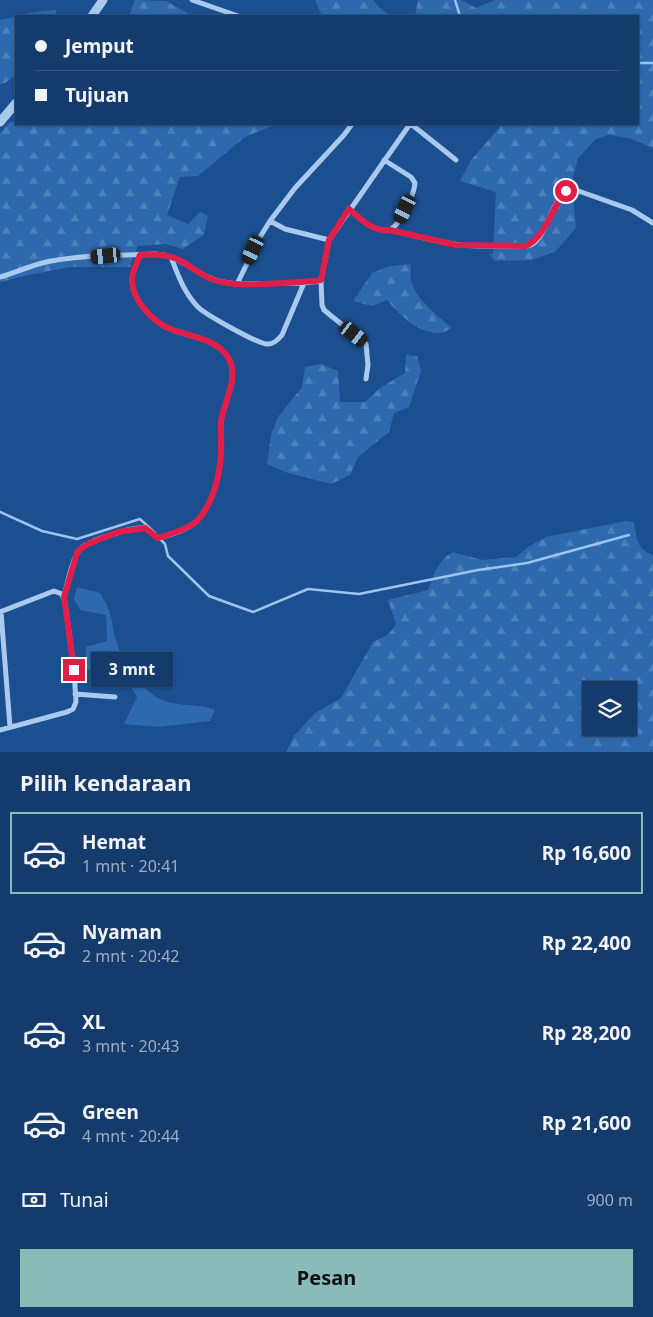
<!DOCTYPE html>
<html lang="id">
<head>
<meta charset="utf-8">
<style>
	:root { --surface:#143b6b; --page:#1d4271; --text:#f1f3f6; --muted:#9dadc1; --line:#33557e; --accent:#8bbbb9 }
	body { margin:0; font-family:"Noto Sans",sans-serif; background:var(--page); color:var(--text); height:100vh; display:flex; flex-direction:column; font-size:19px; white-space:nowrap }
	* { box-sizing:border-box; margin:0 }
	p { font-size:16px; color:var(--muted) }
	.icon { flex:none; width:28px; height:28px; fill:none; stroke:currentColor; stroke-width:2; stroke-linecap:round; stroke-linejoin:round }
	.map { position:relative; height:752px; overflow:hidden }
	.sheet { display:flex; flex-direction:column; background:var(--surface); flex:1 }
	.sheet>* { flex:none }
	.top-card { position:absolute; left:15px; top:15px; width:624px; height:110px; border-radius:0px; box-shadow:0 1px 4px #0004,0 0 0 1px var(--line); display:grid; align-content:center; height:110px; padding:0 20px; background:var(--surface) }
	.controls { position:absolute; left:582px; top:681px; display:grid; gap:10px }
	.controls a { display:grid; place-items:center; width:55px; height:55px; border-radius:0px; background:var(--surface); box-shadow:0 1px 4px #0004,0 0 0 1px var(--line); font-size:25px }
	.end { position:absolute; width:22px; height:22px; margin:-11px; border:6px solid #e11d48; background:#fff; box-shadow:0 0 0 2px #fff }
	.from { border-radius:50% }
	.bubble { position:absolute; height:35px; border-radius:0px; background:var(--surface); box-shadow:0 1px 4px #0004,0 0 0 1px var(--line); font-size:16px; font-weight:700; line-height:35px; text-align:center }
	.car { position:absolute; width:15px; height:30px; margin:-15px -8px; border-radius:6px; box-shadow:0 0 4px 1px #0007; background:linear-gradient(#222 24%,#8ab4d8 0 40%,#222 0 76%,#8ab4d8 0 86%,#222 0) }
	.top-card b { display:flex; align-items:center; gap:18px; height:48px; font-size:19px }
	.top-card b+b { border-top:1px solid var(--line) }
	.top-card i { width:12px; height:12px; background:var(--text) }
	ul { padding:0; list-style:none }
	li { display:flex; align-items:center; gap:15px; height:82px; margin:0 10px 8px; padding:0 10px; border:2px solid transparent; border-radius:0px }
	li div { flex:1 }
	li b { display:block; font-size:19px }
	li em { font-style:normal; font-weight:700 }
	li.current { border-color:var(--accent) }
	li>.icon { width:45px; height:45px; stroke-width:1.5 }
	h2 { padding:0 20px; font-size:22px; line-height:60px }
	.pay { display:flex; align-items:center; gap:12px; height:55px; padding:0 20px; font-size:19px }
	.pay p { margin-inline-start:auto }
	.primary-button { display:flex; gap:10px; margin-top:auto; padding:10px 20px }
	.primary-button a { flex:1; height:58px; border-radius:0px; background:var(--accent); color:#111; font-size:20px; font-weight:700; line-height:58px; text-align:center }
	.map>svg:first-child { display:block }
	.green { fill:#2e69ad }
	.forest { fill:url(#forest-firs); fill-rule:evenodd }
	.lines { fill:none; stroke-linecap:round; stroke-linejoin:round }
	.stream { stroke:#9cc4f0; stroke-width:2.5 }
	.minor { stroke:#a9c9ee; stroke-width:5 }
	.tertiary { stroke:#a9c9ee; stroke-width:9 }
	.route { stroke:#e11d48; stroke-width:6 }
</style>
</head>
<body>
<div class="map">
<svg width="653" height="752" viewBox="0 0 653 752">
	<defs>
		<pattern id="forest-firs" width="22" height="20" patternUnits="userSpaceOnUse" patternTransform="scale(1.25)"><rect width="22" height="20" fill="#2e69ad"/><path d="M5 1l3.5 6h-7zM16 11l3.5 6h-7z" fill="#4d80b9"/></pattern>
	</defs>
	<rect width="100%" height="100%" fill="#1b4f8f"/>
	<!-- green -->
	<path class="green" d="M77 587 100 593C113 613 110 619 116 640 121 662 141 690 162 700 179 707 198 703 215 710L210 721 159 727 124 724 137 697 129 683 119 677 86 669V647L107 641 106 615 80 610 74 599Z"/>
	<!-- forest -->
	<path class="forest" d="M135 0 166 1 189 14 190 16H129Z
		M315 0H373L380 8 390 16H322Z
		M418 0H461L476 8 495 0H653V148L629 138 608 135 596 139 578 158 572 181 576 228 555 252 531 260 495 261 489 254H493L496 192 460 181 471 160 499 128V124H638V16H415Z
		M56 10V16H16V75L5 83 0 84V20L35 12Z
		M14 121H16V124H277L245 137 198 176 180 177 167 215 188 224 200 212 208 216 204 235 183 249 166 244 138 246 130 267H70L29 275 0 282V133L9 123Z
		M411 264C411 269 410 275 411 280 415 299 438 316 452 328 448 330 442 334 437 333 416 332 400 315 387 300L372 306 353 301 372 273 390 266Z
		M406 355 417 356 421 371 409 407 394 413 389 432 358 457 350 475 331 484 285 472 267 464 271 435 278 417 302 387 305 367 321 364 338 371 340 402H365L380 388 405 373Z
		M626 521 634 522C636 537 637 550 653 555V752H286L294 736 315 713 341 698 373 642 387 635 392 630 396 624 388 600 428 590C434 575 437 561 453 552L482 560 516 557 528 547 546 537ZM591 690H629V728H591Z"/>
	<g class="lines">
		<!-- stream -->
		<path class="stream" d="M455 0 460 16
			M638 63H653
			M0 512 42 531 77 539 140 519 155 533
			M160 539 165 544 168 556 209 596 253 612 308 589 359 594 478 570 527 563 629 535"/>
		<!-- minor -->
		<path class="minor" d="M192 0 238 16
			M411 124 456 160
			M384 160 411 177 415 183C414 195 400 225 390 230
			M349 209C362 220 373 232 390 230 412 235 433 241 454 244 470 247 488 246 504 246 512 246 523 248 531 245 549 236 553 189 573 189L632 210 653 223
			M270 221 295 188 344 135 352 124
			M171 257C178 275 184 293 198 307 206 315 255 342 266 344 273 345 278 340 282 335L304 283
			M0 277C17 272 34 264 51 261 85 255 121 255 155 254 179 255 193 272 213 279 221 282 229 283 237 284L260 237 270 221 285 229 329 240
			M321 281 322 305 324 310 366 344 368 365 366 379
			M237 284 304 283 321 281 329 240 410 124
			M64 597C67 585 72 558 80 549 88 541 133 526 145 528L158 538C170 535 186 530 196 522 213 505 220 475 221 452 222 442 220 431 221 422 224 402 239 378 229 359 218 339 192 337 173 330 154 324 132 300 132 280 132 271 137 263 140 255
			M0 612 54 591 62 594 65 602 74 670 76 702 73 709 67 712 0 730
			M1 612 10 727
			M75 694 115 697"/>
		<!-- tertiary -->
		<path class="tertiary" d="M92 16 103 0
			M0 122 16 103"/>
	</g>
	<g class="lines">
		<!-- route -->
		<path class="route" d="M74 670 64 597 77 553 79 550 88 544 118 532 145 528 158 538C170 534 186 530 196 522 213 505 220 475 221 452 222 442 220 431 221 421 224 402 239 378 229 359 218 339 192 337 173 330 154 324 132 300 132 280 132 271 137 263 140 255 154 254 168 254 181 261 192 267 202 276 214 280 236 287 261 284 283 283 296 282 308 282 321 280L329 240 349 209C362 220 373 232 390 230L456 245 525 246C542 241 553 210 562 194L566 191"/>
	</g>
</svg>
<div class="controls">
<a><svg class="icon" aria-label="layers" viewBox="0 0 24 24"><path d="M12 4l9 5-9 5-9-5zM3 14l9 5 9-5"/></svg></a>
</div>
<i class="end from" style="left:566px;top:191px"></i>
<i class="end" style="left:74px;top:670px"></i>
<div class="bubble" style="left:91px;top:652px;width:82px">3 mnt</div>
<i class="car" style="left:405px;top:209px;rotate:206deg"></i>
<i class="car" style="left:253px;top:250px;rotate:205deg"></i>
<i class="car" style="left:106px;top:256px;rotate:264deg"></i>
<i class="car" style="left:354px;top:334px;rotate:128deg"></i>
<div class="top-card">
<b><i class="from"></i>Jemput</b>
<b><i></i>Tujuan</b>
</div>
</div>
<section class="sheet">
<h2>Pilih kendaraan</h2>
<ul>
<li class="current"><svg class="icon" aria-label="car" viewBox="0 0 24 24"><path d="M5 17H2v-5l4-1 3-4h7l3 4 3 1v5h-3M9 17h6M6 11h13"/><circle cx="7" cy="17" r="2"/><circle cx="17" cy="17" r="2"/></svg><div><b>Hemat</b><p>1 mnt · 20:41</p></div><em>Rp 16,600</em></li>
<li><svg class="icon" aria-label="car" viewBox="0 0 24 24"><path d="M5 17H2v-5l4-1 3-4h7l3 4 3 1v5h-3M9 17h6M6 11h13"/><circle cx="7" cy="17" r="2"/><circle cx="17" cy="17" r="2"/></svg><div><b>Nyaman</b><p>2 mnt · 20:42</p></div><em>Rp 22,400</em></li>
<li><svg class="icon" aria-label="car" viewBox="0 0 24 24"><path d="M5 17H2v-5l4-1 3-4h7l3 4 3 1v5h-3M9 17h6M6 11h13"/><circle cx="7" cy="17" r="2"/><circle cx="17" cy="17" r="2"/></svg><div><b>XL</b><p>3 mnt · 20:43</p></div><em>Rp 28,200</em></li>
<li><svg class="icon" aria-label="car" viewBox="0 0 24 24"><path d="M5 17H2v-5l4-1 3-4h7l3 4 3 1v5h-3M9 17h6M6 11h13"/><circle cx="7" cy="17" r="2"/><circle cx="17" cy="17" r="2"/></svg><div><b>Green</b><p>4 mnt · 20:44</p></div><em>Rp 21,600</em></li>
</ul>
<div class="pay"><svg class="icon" aria-label="cash" viewBox="0 0 24 24"><path d="M3 7h18v10H3z"/><circle cx="12" cy="12" r="2"/></svg>Tunai<p>900 m</p></div>
<div class="primary-button"><a>Pesan</a></div>
</section>
</body>
</html>
